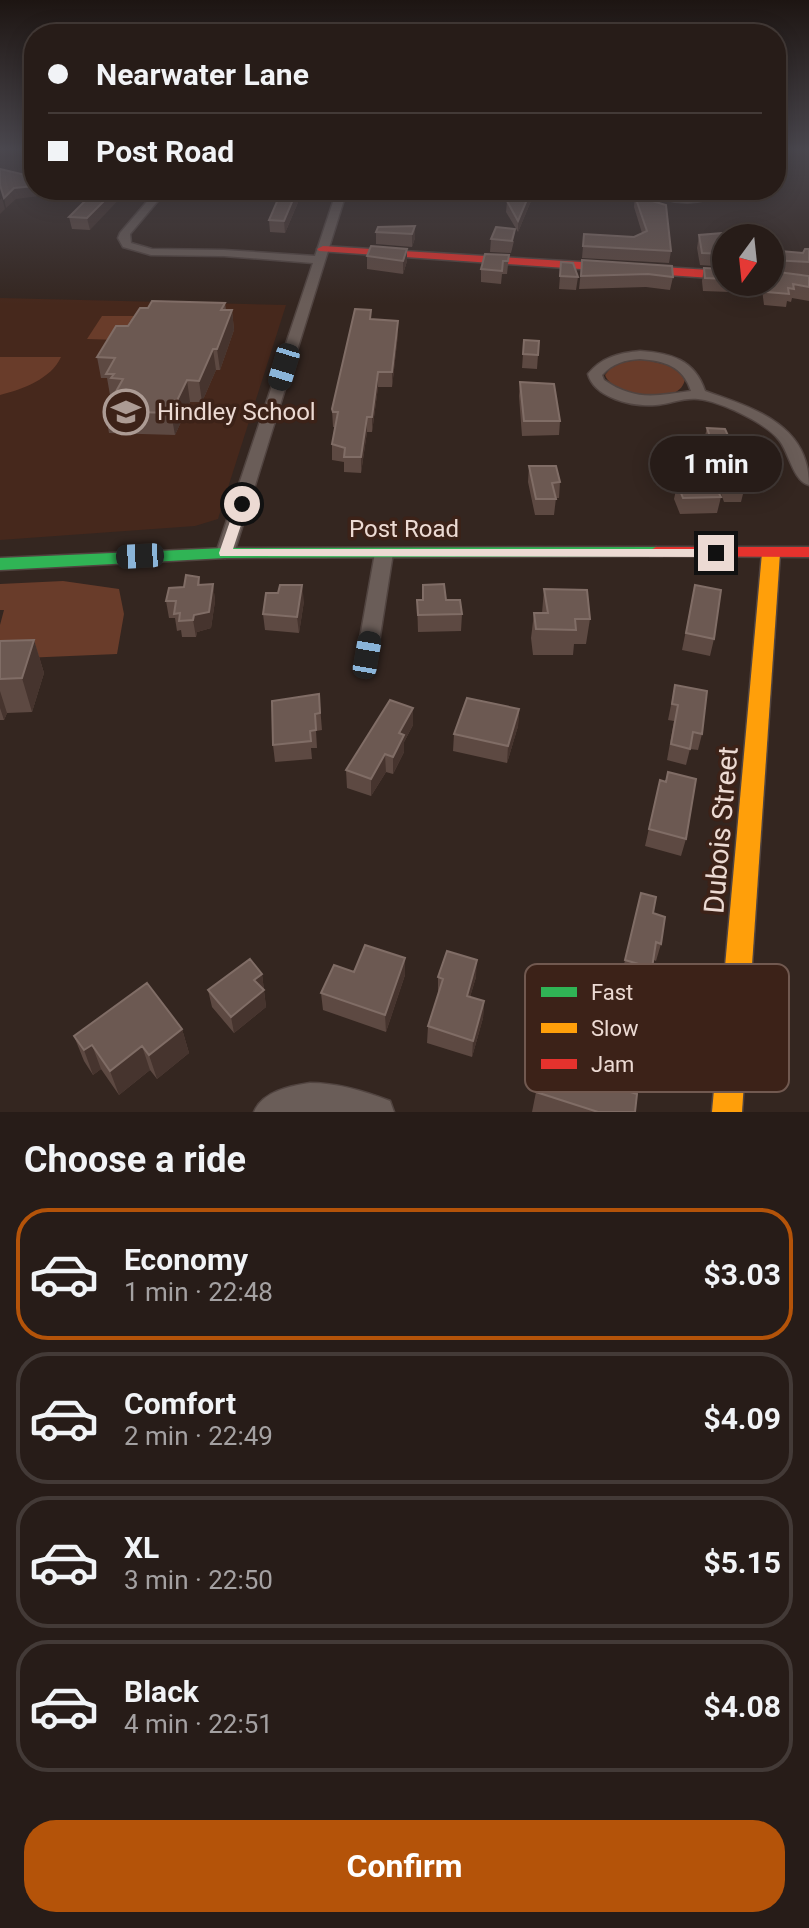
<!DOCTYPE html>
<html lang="en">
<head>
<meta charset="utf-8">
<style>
	:root { --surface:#271c18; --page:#2f2521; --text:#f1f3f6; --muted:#a4a1a2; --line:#433a37; --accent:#b45309 }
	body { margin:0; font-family:Roboto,sans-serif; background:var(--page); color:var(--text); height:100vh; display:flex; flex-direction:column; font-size:30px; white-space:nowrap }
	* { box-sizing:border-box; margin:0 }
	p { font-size:26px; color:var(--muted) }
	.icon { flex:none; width:44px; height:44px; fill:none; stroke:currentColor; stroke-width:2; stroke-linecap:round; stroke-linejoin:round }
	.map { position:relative; height:1112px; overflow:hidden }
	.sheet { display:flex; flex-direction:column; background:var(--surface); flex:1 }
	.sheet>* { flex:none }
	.banner { position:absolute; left:24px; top:24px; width:762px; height:176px; border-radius:32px; box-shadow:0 4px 20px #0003,0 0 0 2px var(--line); display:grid; align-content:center; height:176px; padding:0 24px; background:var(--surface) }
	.needle { width:52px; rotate:195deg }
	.buttons { position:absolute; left:712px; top:224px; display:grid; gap:16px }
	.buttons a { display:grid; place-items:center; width:72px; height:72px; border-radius:50%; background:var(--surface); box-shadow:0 4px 20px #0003,0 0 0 2px var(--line); font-size:40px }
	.end { position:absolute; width:36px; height:36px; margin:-18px; border:10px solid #ecdad3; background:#111; box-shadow:0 0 0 4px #111 }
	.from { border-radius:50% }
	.bubble { position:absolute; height:56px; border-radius:28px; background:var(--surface); box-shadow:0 4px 20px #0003,0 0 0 2px var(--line); font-size:26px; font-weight:700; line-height:56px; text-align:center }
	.car { position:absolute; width:24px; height:48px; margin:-24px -12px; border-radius:10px; box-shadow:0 0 6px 2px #0007; background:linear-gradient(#222 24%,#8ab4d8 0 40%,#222 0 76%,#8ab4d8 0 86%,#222 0) }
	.banner b { display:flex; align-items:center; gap:28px; height:76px; font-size:30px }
	.banner b+b { border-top:2px solid var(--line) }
	.banner i { width:20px; height:20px; background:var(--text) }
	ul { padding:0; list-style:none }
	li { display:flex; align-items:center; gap:24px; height:132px; margin:0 16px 12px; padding:0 8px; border:4px solid var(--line); border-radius:32px }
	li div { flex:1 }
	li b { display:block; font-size:30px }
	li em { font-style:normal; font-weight:700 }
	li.selected { border-color:var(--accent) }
	li>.icon { width:72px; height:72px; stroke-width:1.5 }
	h2 { padding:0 24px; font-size:36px; line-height:96px }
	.cta { display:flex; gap:16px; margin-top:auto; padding:16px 24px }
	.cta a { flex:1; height:92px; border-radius:32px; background:var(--accent); color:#fff; font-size:32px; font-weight:700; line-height:92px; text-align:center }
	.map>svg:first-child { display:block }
	.built { fill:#46281c }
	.green { fill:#693c2a }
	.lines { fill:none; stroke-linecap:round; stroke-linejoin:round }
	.street-casing { stroke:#514440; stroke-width:3 }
	.fast-casing { stroke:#514440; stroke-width:3 }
	.slow-casing { stroke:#514440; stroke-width:3 }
	.jam-casing { stroke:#514440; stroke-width:3 }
	.street { fill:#6a5d58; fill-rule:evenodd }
	.fast { fill:#30b455; fill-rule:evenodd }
	.slow { fill:#ff9f0a; fill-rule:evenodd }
	.jam { fill:#e5322d; fill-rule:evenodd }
	.wall { fill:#5d4942 }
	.shaded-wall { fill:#46342e }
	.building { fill:#6c5952; stroke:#806d66; stroke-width:2 }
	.route { fill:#ecdad3 }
	.labels { text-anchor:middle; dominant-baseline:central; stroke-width:7; stroke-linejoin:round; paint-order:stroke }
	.poi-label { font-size:24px; fill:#ecdad3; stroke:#3c2218; text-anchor:start }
	.street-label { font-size:24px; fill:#ecdad3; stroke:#3c2218 }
	.near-street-label { font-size:28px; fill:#ecdad3; stroke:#3c2218 }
	.key { fill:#3c2218; stroke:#715950; stroke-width:2 }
	.key-label { font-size:22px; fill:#ecdad3 }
</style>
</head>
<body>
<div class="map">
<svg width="809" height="1112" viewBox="0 0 809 1112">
	<rect width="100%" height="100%" fill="#342620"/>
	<!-- built -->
	<path class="built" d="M0 298 286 305 218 519 195 526 0 540Z"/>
	<!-- green -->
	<path class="green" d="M102 316H153L130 321 121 340 87 339Z
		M0 357H61C51 379 23 389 0 395Z
		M642 359 671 366 685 376C686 408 614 399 605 375L614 364Z
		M63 581 119 589 124 614 117 654 0 659V625L4 610H0V584Z"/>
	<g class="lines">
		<!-- street casing -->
		<g class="street-casing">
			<path id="street" d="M157 190H167L130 234 131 243 152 249 224 250 315 256 337 190H347L234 553 225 558 216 553 313 263 224 256 151 255 123 247 118 238 120 233Z
				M647 190 685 196 722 190C703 208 667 205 647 190Z
				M640 351C671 353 695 360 705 391 753 408 809 424 809 485 793 481 789 452 779 440 766 423 720 401 698 399 685 397 669 404 656 405 633 407 594 398 588 374 602 357 619 353 640 351ZM640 359C665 361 683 366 691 391 655 396 635 401 604 380L602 375C613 363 625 360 640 359Z
				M384 548 393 553 377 655 374 660H360L357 655 375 553Z
				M310 1083C338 1083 364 1091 390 1101L394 1112H254C262 1092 289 1086 310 1083Z"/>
		</g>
		<!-- fast casing -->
		<g class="fast-casing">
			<path id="fast" d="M656 547 665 552 662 556 225 558 0 570V558L225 548Z"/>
		</g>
		<!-- slow casing -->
		<g class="slow-casing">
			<path id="slow" d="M771 548 780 553 742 1112H712L762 553Z"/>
		</g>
		<!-- jam casing -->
		<g class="jam-casing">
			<path id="jam" d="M323 246 726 271V279L319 251 317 249Z
				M656 547H809V557L650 556 647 552Z"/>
		</g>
		<!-- street -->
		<use href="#street" class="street"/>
		<!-- fast -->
		<use href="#fast" class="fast"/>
		<!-- slow -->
		<use href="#slow" class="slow"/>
		<!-- jam -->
		<use href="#jam" class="jam"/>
	</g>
	<!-- wall -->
	<path class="wall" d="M96 190 90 230 72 229 69 217Z
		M282 190H298L299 200 285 233 270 232 269 220Z
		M405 190H425L422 202H405Z
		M531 190V201L518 232 506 212 507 201Z
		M635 196 671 251 669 263 582 258 584 234 634 237 642 233 634 207Z
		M415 226V238L412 247 376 244V232Z
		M699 235 726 238V267L700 265 697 248Z
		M491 239 514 241 511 253 490 252Z
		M770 245 780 251 803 253 809 249V275L784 273 809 276V301L792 298 791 302 787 301 786 307 764 305 761 282H770Z
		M407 249V261L403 274 367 269V256Z
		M509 255 507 274H502L501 284 481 282V269Z
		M582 260 673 277 670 290 646 287 579 289Z
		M561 262 578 277 576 290 559 289Z
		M704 268 726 269V282H732L730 292 703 291 702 281Z
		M225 303 226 310H232L234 330 220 370H216L202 402H190L175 435 109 433 105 411 114 395H110L107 378H101L97 357 128 326Z
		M371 320 398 321V334L392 387H378L372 432H367L361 473 344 472V462L332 460V444L335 427H333L332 409Z
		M524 340 539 341 537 369 522 368Z
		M520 382 560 421 559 435 522 436 519 396Z
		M707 428 735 451 733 462 745 486 741 502H724L703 443Z
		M529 466 560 482 559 498H556L554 515H535L528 482Z
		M679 476 721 497 717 513 680 514 674 499Z
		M199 577 200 585 213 584 215 601 211 628 197 632 196 637H182L181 630 177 631 175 618H169L166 601Z
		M423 585 446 600 462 614 461 631 418 632 417 600H422Z
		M695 585 714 639 710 656 682 650Z
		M544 589 590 619 586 644H574L573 655H533L531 638 534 613H542Z
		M304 601 299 633 265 630 263 614Z
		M34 640 44 673 32 712 7 713 4 720H0V641Z
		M675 685 702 734 698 750 690 749 686 765 667 760 674 721 668 720Z
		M319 694 322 730 316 731 317 748H311L312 759 275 762 273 745Z
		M413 708V725L404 742V752L393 774 386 772 371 796 347 788 346 770Z
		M519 709 518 726 507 763 453 751 454 734Z
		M660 780 686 839 681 856 645 846Z
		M641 893 653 913 661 944 656 961 654 960 648 985 621 977Z
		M405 958V975L386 1032 323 1010 321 993 354 972Z
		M592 970 646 1009 649 1027 642 1048 639 1047 636 1061 625 1058 621 1083 635 1112H532L536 1092 582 1063 593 1010 585 1007Z
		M262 974 266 1007 234 1033 212 1007 208 990Z
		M438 977H476L470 997 484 1001 483 1018 472 1057 427 1043 428 1026 438 994Z
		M182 1029 189 1053 157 1079 150 1070 119 1095 101 1069 93 1075 84 1061 74 1036Z"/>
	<!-- shaded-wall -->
	<path class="shaded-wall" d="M34 186V190H55L56 194 16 199 6 208 4 198 14 188Z
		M115 190H128L90 230 87 218Z
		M297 190 299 200 285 233 284 221Z
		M531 190V201L518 232V221Z
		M2 198 5 209 0 214V200Z
		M415 226V238L412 247V234Z
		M407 249V261L403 274V261Z
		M232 310 234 330 220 370 217 349Z
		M398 321V334L392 387V372Z
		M213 349 216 370 202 402 199 381Z
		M378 372V387L372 432V417Z
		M187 380 190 402 175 435 171 413Z
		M367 417V432L361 473V457Z
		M213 584 215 601 211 628 197 632 196 637 193 620 194 615Z
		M302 585 304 601 299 633 297 617Z
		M34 640 44 673 32 712 22 678Z
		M0 691 7 713 4 720 0 708Z
		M413 708V725L404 742V752L393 774V757L399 733Z
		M519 709 518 726 507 763 508 746Z
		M385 754 386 772 371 796V779Z
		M405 958V975L386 1032 385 1015Z
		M477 960 476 977 465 1013 467 996Z
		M262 974 266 1007 234 1033 231 1017 254 980Z
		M484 1001 483 1018 472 1057 473 1041Z
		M182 1029 189 1053 157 1079 149 1055Z
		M92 1045 101 1069 93 1075 84 1050Z
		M142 1046 150 1070 119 1095 110 1071Z"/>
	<!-- building -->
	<path class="building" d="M0 169 34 177V186L14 188 4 198 0 185Z
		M96 190H115L87 218 69 217Z
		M282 190H297L284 221 269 220Z
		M531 190 518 221 507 201 512 191Z
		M635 196 666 205 671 251 583 246 584 234 634 237 647 231Z
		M415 226 412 234 376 232 378 227Z
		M496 227 515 229 512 241 491 239Z
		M747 231 758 238H726V254L702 253 699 235Z
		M770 245 780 251 803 253 805 249H809V262L771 260 770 263Z
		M371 246 407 249 403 261 367 256Z
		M485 254 509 255 508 261H503L502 271 481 269Z
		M582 260 672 266 673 277 648 274 581 276Z
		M561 262 573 263 578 277 560 276Z
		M704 268 726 269V279L705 278Z
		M770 271 809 276V287L793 284 794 289 788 288 789 294 767 292 766 282H770Z
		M152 301 225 303 221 310H232L217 349H213L199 381 187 380 171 413 105 411 123 379 111 378 114 374H106L115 358 97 357 116 326H128L140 308H148Z
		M355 309 371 310 370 319 398 321 392 372H378L372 417H367L361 457H344L345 448 332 444 338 412H333L332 409Z
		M524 340 539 341 538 355 523 354Z
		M520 382 554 384 560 421H524Z
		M707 428 725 429 735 451H728L745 486H727Z
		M529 466H556L560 482 552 483 556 499H536Z
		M679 476H710L721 497 683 498 677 483H681Z
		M186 575 199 577 198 585 213 584 209 612 194 615 193 620 179 621 180 613 174 614 176 601H166L169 588 184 587Z
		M444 584 446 600H460L462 614 418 615 417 600H423V585Z
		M280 585H302L297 617 263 614 266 593H278Z
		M695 585 721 590 714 639 686 633Z
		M544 589 587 590 590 619H575L576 630 536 629 534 613H548Z
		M34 640 22 678 0 679V641Z
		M675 685 707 691 702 734 693 732 690 749 671 744 678 705 672 704Z
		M319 694 320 713 315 714 316 730 310 731 311 741 273 745 272 701Z
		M467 698 519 709 508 746 454 734Z
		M390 700 413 708 399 733 404 735 393 757 385 754 371 779 346 770Z
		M668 772 696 779 686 839 649 829 660 780 666 782Z
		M641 893 656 897 653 913 665 917 661 944 656 942 652 968 625 960Z
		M365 945 405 958 385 1015 321 993 334 965 354 972Z
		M447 951 477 960 467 996 484 1001 473 1041 428 1026 443 979 438 977Z
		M250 959 262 974 254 980 264 990 231 1017 208 990Z
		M592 970 623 978 621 991 648 998 646 1009 651 1010 649 1027 644 1025 642 1039 629 1036 621 1083 625 1084 624 1090 637 1094 635 1112H598L536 1092 544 1054 583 1063 597 988 589 985Z
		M147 983 182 1029 149 1055 142 1046 110 1071 92 1045 84 1050 74 1036Z"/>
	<!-- sky -->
	<linearGradient id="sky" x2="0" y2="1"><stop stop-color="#1d1512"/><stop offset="0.49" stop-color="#4a474e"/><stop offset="1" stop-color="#4a474e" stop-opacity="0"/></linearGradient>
	<rect width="809" height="304" fill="url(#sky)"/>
	<!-- route -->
	<path class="route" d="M237 501 248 504 233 549H716L722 553 716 557 220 556 219 553Z"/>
	<!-- icons -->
	<defs>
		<g id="school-ring" transform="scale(2.3)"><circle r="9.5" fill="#3c2218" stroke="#ac9b94" stroke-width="1.5"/><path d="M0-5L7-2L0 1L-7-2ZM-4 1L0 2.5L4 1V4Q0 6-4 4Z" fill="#ac9b94"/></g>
	</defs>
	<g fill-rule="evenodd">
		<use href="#school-ring" x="126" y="412"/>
	</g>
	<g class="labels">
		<!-- poi labels -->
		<g class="poi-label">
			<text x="157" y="412">Hindley School</text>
		</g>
		<!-- street labels -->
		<g class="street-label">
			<text x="404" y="529">Post Road</text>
		</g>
		<!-- near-street labels -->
		<g class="near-street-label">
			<text transform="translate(721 830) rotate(-85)">Dubois Street</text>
		</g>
	</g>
	<!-- legend -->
	<rect x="525" y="964" width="264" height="128" rx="12" class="key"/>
	<rect x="541" y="987" width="36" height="10" fill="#30b455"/>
	<rect x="541" y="1023" width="36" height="10" fill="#ff9f0a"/>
	<rect x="541" y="1059" width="36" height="10" fill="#e5322d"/>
	<g class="key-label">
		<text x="591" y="1000">Fast</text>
		<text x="591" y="1036">Slow</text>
		<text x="591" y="1072">Jam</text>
	</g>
</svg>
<div class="buttons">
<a><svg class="needle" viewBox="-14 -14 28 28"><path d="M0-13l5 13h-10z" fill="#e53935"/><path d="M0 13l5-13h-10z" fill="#a4a1a2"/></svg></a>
</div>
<i class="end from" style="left:242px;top:504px"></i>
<i class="end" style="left:716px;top:553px"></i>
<div class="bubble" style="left:650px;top:436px;width:132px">1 min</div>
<i class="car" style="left:284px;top:367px;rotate:197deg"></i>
<i class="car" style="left:140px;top:556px;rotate:267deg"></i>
<i class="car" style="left:367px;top:655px;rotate:10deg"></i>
<div class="banner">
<b><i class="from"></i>Nearwater Lane</b>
<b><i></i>Post Road</b>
</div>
</div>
<section class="sheet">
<h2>Choose a ride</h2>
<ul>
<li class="selected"><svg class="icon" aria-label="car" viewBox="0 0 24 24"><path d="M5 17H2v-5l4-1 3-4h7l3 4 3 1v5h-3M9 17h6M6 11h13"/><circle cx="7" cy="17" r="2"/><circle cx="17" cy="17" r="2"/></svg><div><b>Economy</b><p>1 min · 22:48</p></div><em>$3.03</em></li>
<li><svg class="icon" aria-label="car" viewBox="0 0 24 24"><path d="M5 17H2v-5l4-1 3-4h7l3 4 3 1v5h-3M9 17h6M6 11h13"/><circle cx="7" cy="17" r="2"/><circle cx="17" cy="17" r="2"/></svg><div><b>Comfort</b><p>2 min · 22:49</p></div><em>$4.09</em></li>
<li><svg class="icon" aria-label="car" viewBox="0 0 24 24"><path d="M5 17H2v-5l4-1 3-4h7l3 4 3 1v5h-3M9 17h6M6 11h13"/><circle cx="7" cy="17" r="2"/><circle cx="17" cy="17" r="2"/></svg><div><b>XL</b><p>3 min · 22:50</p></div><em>$5.15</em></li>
<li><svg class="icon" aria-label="car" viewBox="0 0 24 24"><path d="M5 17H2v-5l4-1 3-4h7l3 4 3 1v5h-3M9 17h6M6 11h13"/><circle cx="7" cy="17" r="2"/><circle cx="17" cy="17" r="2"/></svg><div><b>Black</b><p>4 min · 22:51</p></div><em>$4.08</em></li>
</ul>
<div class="cta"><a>Confirm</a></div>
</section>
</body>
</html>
